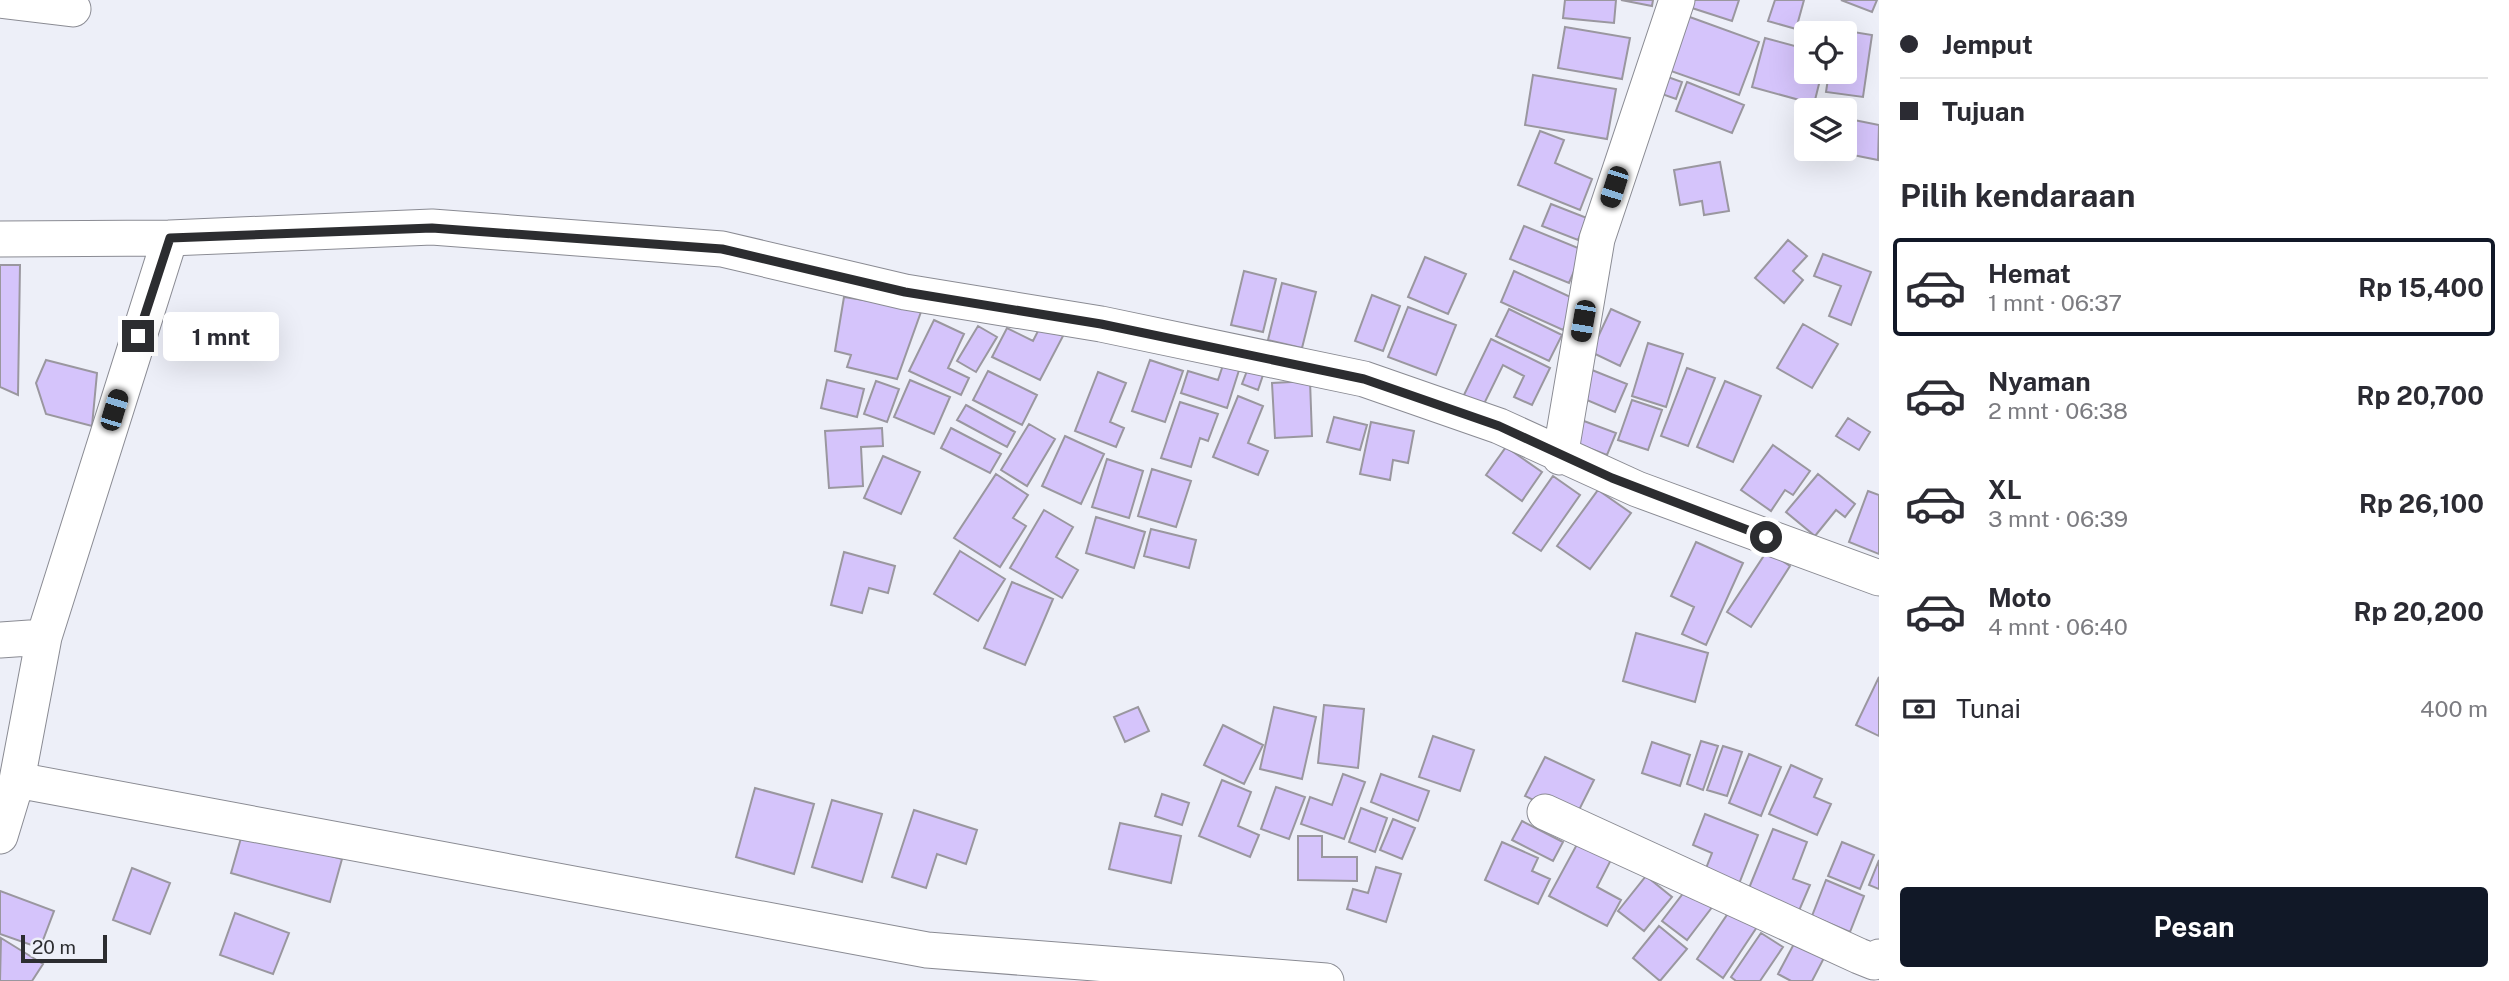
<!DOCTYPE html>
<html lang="id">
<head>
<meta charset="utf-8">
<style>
	:root { --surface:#fff; --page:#f7f7f7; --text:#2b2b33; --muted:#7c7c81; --line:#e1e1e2; --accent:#111827 }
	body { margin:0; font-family:"Public Sans",sans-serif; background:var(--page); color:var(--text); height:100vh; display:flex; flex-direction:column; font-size:26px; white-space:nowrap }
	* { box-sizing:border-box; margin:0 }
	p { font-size:23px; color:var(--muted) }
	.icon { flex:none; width:38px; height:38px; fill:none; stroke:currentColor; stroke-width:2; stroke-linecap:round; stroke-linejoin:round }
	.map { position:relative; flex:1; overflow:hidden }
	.details { display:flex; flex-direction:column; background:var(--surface); width:630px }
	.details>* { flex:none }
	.top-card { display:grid; align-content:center; height:154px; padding:0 21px; background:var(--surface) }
	.fabs { position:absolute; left:1794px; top:21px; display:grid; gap:14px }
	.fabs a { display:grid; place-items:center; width:63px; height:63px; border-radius:7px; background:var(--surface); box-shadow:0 7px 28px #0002; font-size:35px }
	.scale { position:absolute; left:21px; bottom:18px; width:86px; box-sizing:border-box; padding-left:7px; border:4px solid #2c2d30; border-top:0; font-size:19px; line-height:24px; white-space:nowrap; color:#2c2d30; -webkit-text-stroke:5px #edeff8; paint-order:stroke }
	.end { position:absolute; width:32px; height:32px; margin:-16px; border:9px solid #2c2d30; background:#fff; box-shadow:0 0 0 4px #fff }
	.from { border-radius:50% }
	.bubble { position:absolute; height:49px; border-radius:7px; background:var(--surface); box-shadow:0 7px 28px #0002; font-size:23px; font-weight:700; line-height:49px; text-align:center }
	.car { position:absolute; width:21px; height:42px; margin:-21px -10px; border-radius:9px; box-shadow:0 0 5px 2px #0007; background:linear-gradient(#222 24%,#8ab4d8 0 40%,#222 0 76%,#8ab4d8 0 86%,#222 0) }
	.top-card b { display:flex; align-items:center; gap:24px; height:66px; font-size:26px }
	.top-card b+b { border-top:2px solid var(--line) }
	.top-card i { width:18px; height:18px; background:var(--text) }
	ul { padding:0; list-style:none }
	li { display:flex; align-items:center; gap:21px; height:98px; margin:0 14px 10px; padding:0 7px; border:4px solid transparent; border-radius:7px }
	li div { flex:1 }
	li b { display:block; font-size:26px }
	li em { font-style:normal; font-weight:700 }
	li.selected { border-color:var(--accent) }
	li>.icon { width:63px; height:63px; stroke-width:1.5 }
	h2 { padding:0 21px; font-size:32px; line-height:84px }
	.pay { display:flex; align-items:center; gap:18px; height:77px; padding:0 21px; font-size:26px }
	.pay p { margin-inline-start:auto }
	.cta { display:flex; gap:14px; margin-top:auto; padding:14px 21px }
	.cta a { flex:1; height:80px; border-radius:7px; background:var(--accent); color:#fff; font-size:28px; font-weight:700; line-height:80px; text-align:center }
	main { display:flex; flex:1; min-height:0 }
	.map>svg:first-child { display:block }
	.building { fill:#d5c4fb; stroke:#9a979f; stroke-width:2 }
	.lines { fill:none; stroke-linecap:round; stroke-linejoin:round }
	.minor-casing { stroke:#8a8b93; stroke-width:37 }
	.minor { stroke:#fff; stroke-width:35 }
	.route { stroke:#2c2d30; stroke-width:9 }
</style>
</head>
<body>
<main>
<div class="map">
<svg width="1879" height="981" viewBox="0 0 1879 981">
	<rect width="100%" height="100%" fill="#edeff8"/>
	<!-- building -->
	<path class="building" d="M1565 0H1616L1614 23 1563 18Z
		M1621 0H1653L1652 6Z
		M1694 0H1739L1732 21 1692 8Z
		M1775 0H1804L1796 29 1768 21Z
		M1841 0H1877L1872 12Z
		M1687 16 1759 42 1739 95 1668 70Z
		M1565 27 1630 38 1622 79 1558 68Z
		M1835 29 1872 35 1863 97 1826 92 1829 72H1844V33H1835Z
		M1765 38 1806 49V72H1822L1814 104 1752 87Z
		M1533 75 1616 89 1607 139 1525 125Z
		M1665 76 1682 82 1676 99 1659 93Z
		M1687 82 1744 105 1732 133 1676 111Z
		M1844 118 1879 125 1878 160 1828 150 1844 149Z
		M1540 131 1564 140 1555 163 1592 179 1580 210 1518 185Z
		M1720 162 1729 211 1704 215 1702 201 1680 205 1674 170Z
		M1551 204 1587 218 1578 240 1542 226Z
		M1524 226 1583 250 1569 283 1510 259Z
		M1788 240 1807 256 1793 271 1803 280 1784 303 1755 278Z
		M1823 254 1871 272 1851 325 1829 316 1841 286 1814 276Z
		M1425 257 1466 274 1448 314 1408 297Z
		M0 265H20L18 395 0 387Z
		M1244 271 1276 279 1263 332 1231 325Z
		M1514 271 1577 300 1563 330 1501 302Z
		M1282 283 1316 292 1302 348 1268 340Z
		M1372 295 1400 306 1383 351 1355 341Z
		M844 297 922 309 897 379 847 367 851 355 835 351Z
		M1408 307 1456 325 1436 375 1388 357Z
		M1509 309 1562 335 1549 361 1496 336Z
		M1611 309 1640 322 1620 366 1591 352Z
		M934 320 964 334 948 368 969 378 961 395 909 371Z
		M1803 324 1838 344 1812 388 1777 368Z
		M1041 325 1063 336 1040 380 992 357 1007 328 1033 341Z
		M978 326 997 337 976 372 957 361Z
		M1491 339 1550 368 1532 405 1514 397 1524 376 1503 365 1482 408 1462 399Z
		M1648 343 1683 354 1666 407 1632 396Z
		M1225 359 1241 364 1227 408 1181 393 1188 371 1218 380Z
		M46 360 97 373 92 426 46 414 36 383Z
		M1150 360 1183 371 1165 422 1132 411Z
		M1250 363 1265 369 1258 390 1242 384Z
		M1587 368 1627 384 1615 412 1575 395Z
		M1687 368 1715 378 1688 446 1661 436Z
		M988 371 1037 395 1022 425 973 400Z
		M1098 372 1126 383 1110 422 1124 428 1116 447 1075 431Z
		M827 380 864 389 857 417 821 408Z
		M910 380 950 397 934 434 894 417Z
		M876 381 899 389 887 422 864 414Z
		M1310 381 1312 436 1275 438 1272 383Z
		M1725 381 1761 396 1733 462 1697 447Z
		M1238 396 1263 406 1248 443 1268 451 1258 475 1213 457Z
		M1632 400 1662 410 1648 450 1618 440Z
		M1180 402 1218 414 1208 441 1200 438 1191 467 1161 458Z
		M966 405 1015 432 1007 447 957 420Z
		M1334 417 1367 425 1360 450 1327 442Z
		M1576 418 1616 433 1607 455 1567 440Z
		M1848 418 1870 432 1859 450 1836 436Z
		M1371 422 1414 431 1408 463 1393 460 1390 480 1360 474Z
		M1029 424 1055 439 1027 486 1001 470Z
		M882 428 883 446 861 447 863 486 829 488 825 431Z
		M951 428 1001 454 990 473 941 448Z
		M1065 436 1104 454 1081 504 1042 486Z
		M1773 445 1810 471 1793 495 1785 490 1771 511 1741 490Z
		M1506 447 1542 472 1522 501 1486 475Z
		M883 456 920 472 901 514 864 498Z
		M1107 459 1143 471 1129 518 1092 507Z
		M1152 469 1191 481 1176 527 1138 516Z
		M996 474 1028 495 1013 518 1026 526 1000 567 954 538Z
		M1818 474 1855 504 1845 517 1836 510 1815 536 1786 512Z
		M1553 476 1580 495 1541 551 1513 533Z
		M1598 490 1631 513 1590 569 1557 546Z
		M1868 491 1879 495V554L1849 542Z
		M1044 510 1073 527 1056 557 1078 570 1062 598 1010 568Z
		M1096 517 1145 532 1134 568 1086 553Z
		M1151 529 1196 540 1189 568 1144 556Z
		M1696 542 1743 563 1706 645 1682 634 1694 607 1671 596Z
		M960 551 1005 579 978 621 934 594Z
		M1767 551 1790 566 1751 627 1727 612Z
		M844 552 895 566 888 593 869 588 862 613 831 605Z
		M1012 582 1053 599 1025 665 984 648Z
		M1636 633 1708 653 1695 702 1623 681Z
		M1879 677V736L1856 725Z
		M1324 705 1364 709 1358 768 1318 763Z
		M1138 707 1149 731 1125 742 1114 717Z
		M1274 707 1316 717 1302 779 1260 769Z
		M1223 725 1263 745 1244 784 1204 765Z
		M1433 736 1474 750 1460 791 1419 777Z
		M1701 741 1718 746 1703 790 1687 784Z
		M1652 742 1690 755 1680 786 1642 773Z
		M1723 746 1742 752 1727 796 1707 790Z
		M1749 754 1781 767 1761 816 1729 803Z
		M1545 757 1594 780 1574 820 1525 796Z
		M1791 765 1822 779 1814 797 1831 804 1817 835 1769 814Z
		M1343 774 1365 782 1344 839 1301 824 1310 797 1332 805Z
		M1381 774 1429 791 1418 821 1371 802Z
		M1222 780 1251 792 1238 826 1259 835 1250 857 1199 836Z
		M1276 787 1305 797 1289 839 1261 829Z
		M755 788 814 804 794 874 736 857Z
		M1162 794 1189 803 1182 825 1155 816Z
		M832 800 882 814 862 882 812 867Z
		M1361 808 1387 818 1375 852 1349 842Z
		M914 810 977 830 966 864 937 854 926 888 892 877Z
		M1705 814 1758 835 1737 889 1703 876 1712 853 1693 845Z
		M1393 819 1415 828 1402 859 1380 850Z
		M1522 821 1563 842 1553 861 1512 840Z
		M1120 823 1181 836 1171 883 1109 869Z
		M1773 829 1807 842 1793 879 1810 885 1798 913 1747 893Z
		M243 831 342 859 330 902 231 873Z
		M1298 836H1322V857H1357V881L1298 880Z
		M1581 837 1614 854 1597 887 1621 900 1607 926 1549 896Z
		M1502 842 1538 858 1532 871 1550 879 1538 904 1485 880Z
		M1842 842 1874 855 1860 889 1828 876Z
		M1879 860V889L1869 885Z
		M1376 867 1401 874 1386 922 1347 909 1353 889 1368 893Z
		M132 868 170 883 150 934 113 920Z
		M1646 876 1672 897 1644 931 1618 911Z
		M1826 880 1864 896 1850 932 1812 916Z
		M1688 887 1713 906 1687 940 1662 921Z
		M0 891 54 911 40 948 0 934Z
		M1731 909 1757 927 1723 978 1697 959Z
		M235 913 289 933 273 974 220 955Z
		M1659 926 1687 949 1660 981 1633 958Z
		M1761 933 1783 947 1760 981H1736L1731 977Z
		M1 938 43 964 32 981H0Z
		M1796 940 1825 956 1812 981H1791L1778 974Z"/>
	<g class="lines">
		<!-- minor casing -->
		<g class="minor-casing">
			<path id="minor" d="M0 0 73 9
				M0 239 170 238 432 227 722 249 905 292 1101 324 1364 379 1499 426 1637 489 1879 578
				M1560 457 1597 239 1677 0
				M0 640 44 637
				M17 780 927 950 1326 981
				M1545 812 1859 956 1874 962 1879 957
				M0 836 17 780 44 637 170 238"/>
		</g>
		<!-- minor -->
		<use href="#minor" class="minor"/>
	</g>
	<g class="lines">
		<!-- route -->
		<path class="route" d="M138 336 170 238 432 228 722 249 905 292 1101 324 1364 379 1499 426 1612 478 1766 537"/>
	</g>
</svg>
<div class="fabs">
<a><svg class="icon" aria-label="locate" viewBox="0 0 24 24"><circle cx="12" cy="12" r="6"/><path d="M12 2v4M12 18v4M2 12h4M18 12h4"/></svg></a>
<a><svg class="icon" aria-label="layers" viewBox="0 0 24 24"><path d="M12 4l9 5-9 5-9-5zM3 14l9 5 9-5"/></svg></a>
</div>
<div class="scale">20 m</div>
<i class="end from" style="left:1766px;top:537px"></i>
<i class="end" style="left:138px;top:336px"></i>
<div class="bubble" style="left:163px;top:312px;width:116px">1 mnt</div>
<i class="car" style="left:1614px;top:187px;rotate:198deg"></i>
<i class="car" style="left:1583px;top:321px;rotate:190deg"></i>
<i class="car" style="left:114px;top:410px;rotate:17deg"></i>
</div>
<section class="details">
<div class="top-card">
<b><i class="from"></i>Jemput</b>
<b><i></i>Tujuan</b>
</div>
<h2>Pilih kendaraan</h2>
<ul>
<li class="selected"><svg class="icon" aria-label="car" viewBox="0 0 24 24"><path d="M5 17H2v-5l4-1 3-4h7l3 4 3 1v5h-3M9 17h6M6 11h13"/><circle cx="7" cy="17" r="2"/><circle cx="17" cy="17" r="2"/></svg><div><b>Hemat</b><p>1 mnt · 06:37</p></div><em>Rp 15,400</em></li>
<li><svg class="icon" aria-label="car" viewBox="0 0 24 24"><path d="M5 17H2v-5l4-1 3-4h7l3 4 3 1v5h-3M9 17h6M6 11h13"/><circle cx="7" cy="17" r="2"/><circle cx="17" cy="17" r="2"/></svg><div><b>Nyaman</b><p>2 mnt · 06:38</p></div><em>Rp 20,700</em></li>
<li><svg class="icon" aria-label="car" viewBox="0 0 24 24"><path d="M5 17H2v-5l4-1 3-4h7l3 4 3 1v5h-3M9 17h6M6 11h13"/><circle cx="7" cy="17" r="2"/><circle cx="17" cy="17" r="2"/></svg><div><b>XL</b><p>3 mnt · 06:39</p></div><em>Rp 26,100</em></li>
<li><svg class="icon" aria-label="car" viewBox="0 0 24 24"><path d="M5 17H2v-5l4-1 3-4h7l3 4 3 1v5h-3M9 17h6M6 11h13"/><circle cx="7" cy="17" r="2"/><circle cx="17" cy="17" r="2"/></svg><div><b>Moto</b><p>4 mnt · 06:40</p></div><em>Rp 20,200</em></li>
</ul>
<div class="pay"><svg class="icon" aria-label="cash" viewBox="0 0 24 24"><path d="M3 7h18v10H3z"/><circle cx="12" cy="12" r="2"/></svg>Tunai<p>400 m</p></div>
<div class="cta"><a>Pesan</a></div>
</section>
</main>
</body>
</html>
